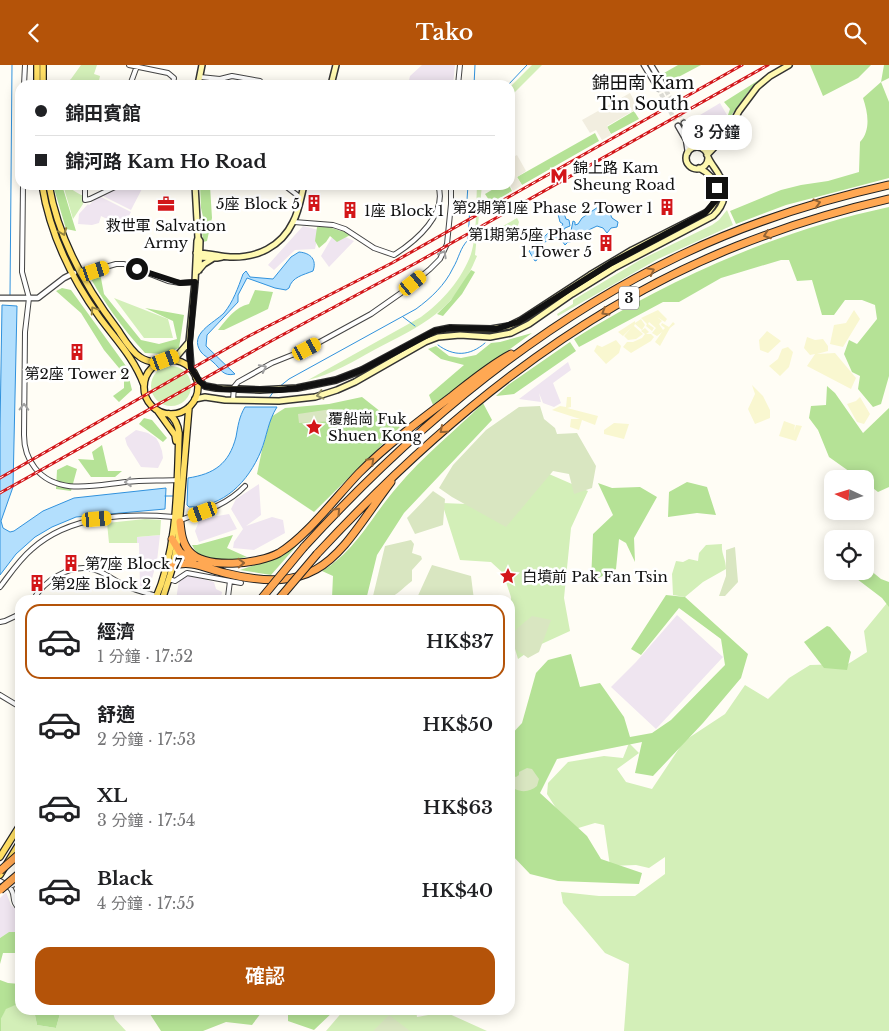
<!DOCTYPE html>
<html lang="zh-TW">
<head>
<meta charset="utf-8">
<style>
	:root { --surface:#fff; --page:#f6f6f6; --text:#202124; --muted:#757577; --line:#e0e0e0; --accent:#b45309 }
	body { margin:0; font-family:"Libre Baskerville","Noto Sans TC",serif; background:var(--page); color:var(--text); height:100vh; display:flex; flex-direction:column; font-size:19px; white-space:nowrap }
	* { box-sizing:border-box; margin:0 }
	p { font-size:16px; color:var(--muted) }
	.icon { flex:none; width:28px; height:28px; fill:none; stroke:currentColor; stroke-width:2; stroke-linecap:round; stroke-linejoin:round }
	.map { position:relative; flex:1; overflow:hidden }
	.sheet { position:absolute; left:15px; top:530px; width:500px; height:420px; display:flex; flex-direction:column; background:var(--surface); border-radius:15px; box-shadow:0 2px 12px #0003 }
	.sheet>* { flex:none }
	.top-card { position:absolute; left:15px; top:15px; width:500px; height:110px; border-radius:15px; box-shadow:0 2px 12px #0003; display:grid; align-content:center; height:110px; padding:0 20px; background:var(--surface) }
	.needle { width:32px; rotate:274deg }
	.buttons { position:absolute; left:824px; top:405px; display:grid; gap:10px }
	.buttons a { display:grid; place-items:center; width:50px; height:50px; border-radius:10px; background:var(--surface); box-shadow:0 2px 12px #0003; font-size:25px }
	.end { position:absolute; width:22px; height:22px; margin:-11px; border:6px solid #111; background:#fff; box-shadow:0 0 0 2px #fff }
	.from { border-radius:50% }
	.bubble { position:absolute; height:35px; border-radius:15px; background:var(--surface); box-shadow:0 2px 12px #0003; font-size:16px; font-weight:600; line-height:35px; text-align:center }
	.car { position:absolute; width:15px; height:30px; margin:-15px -8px; border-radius:6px; box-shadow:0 0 4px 1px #0007; background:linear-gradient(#f5c518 24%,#345 0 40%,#f5c518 0 76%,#345 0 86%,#f5c518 0) }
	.top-card b { display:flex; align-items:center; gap:18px; height:48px; font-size:19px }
	.top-card b+b { border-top:1px solid var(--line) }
	.top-card i { width:12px; height:12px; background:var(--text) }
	ul { padding:9px 0 0; list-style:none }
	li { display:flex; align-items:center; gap:15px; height:75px; margin:0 10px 8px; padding:0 10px; border:2px solid transparent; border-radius:15px }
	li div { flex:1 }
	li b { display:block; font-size:19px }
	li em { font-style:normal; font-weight:600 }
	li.on { border-color:var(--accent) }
	li>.icon { width:45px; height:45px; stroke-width:1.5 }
	.button { display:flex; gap:10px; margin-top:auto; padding:10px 20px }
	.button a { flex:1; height:58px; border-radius:15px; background:var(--accent); color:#fff; font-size:20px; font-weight:600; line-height:58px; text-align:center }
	header { display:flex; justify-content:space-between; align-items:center; height:65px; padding:0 20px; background:var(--accent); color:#fff; font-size:22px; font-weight:600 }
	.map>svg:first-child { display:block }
	.industrial { fill:#efe5f0 }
	.farmland { fill:#f9f7d0 }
	.green { fill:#d3efb8 }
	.forest { fill:#b5e296 }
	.cemetery { fill:#d9e6c1 }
	.plaza { fill:#f2eee0 }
	.water { fill:#b3dffd; stroke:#3192dd }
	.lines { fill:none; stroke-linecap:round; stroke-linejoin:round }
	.stream { stroke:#3192dd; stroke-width:1 }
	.tertiary-tunnel { stroke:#dbdad3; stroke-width:4.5; stroke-dasharray:4.5 2; stroke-linecap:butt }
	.minor-casing { stroke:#444; stroke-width:6 }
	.tertiary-casing { stroke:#444; stroke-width:7 }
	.secondary-casing { stroke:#333; stroke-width:8 }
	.primary-casing { stroke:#222; stroke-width:8 }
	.motorway-casing { stroke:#222; stroke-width:9 }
	.minor { stroke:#fff; stroke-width:4 }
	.tertiary { stroke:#fff; stroke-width:4.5 }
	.secondary { stroke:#fff9b0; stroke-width:5 }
	.primary { stroke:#ffdf65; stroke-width:5.5 }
	.motorway { stroke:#ffa853; stroke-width:7 }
	.rail-casing { stroke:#d31619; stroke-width:3 }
	.rail { stroke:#fff; stroke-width:1; stroke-dasharray:4; stroke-linecap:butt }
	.motorway-bridge-casing { stroke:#222; stroke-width:9; stroke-linecap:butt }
	.motorway-bridge { stroke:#ffa853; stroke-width:7 }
	.oneway { stroke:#946435 }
	.oneway2 { stroke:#94823f }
	.oneway3 { stroke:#a0a0a0 }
	.oneway4 { stroke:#949168 }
	.route { stroke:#111; stroke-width:6 }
	.labels { text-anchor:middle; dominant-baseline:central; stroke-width:5; stroke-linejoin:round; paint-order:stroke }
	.shield { fill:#fff; stroke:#585858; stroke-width:1 }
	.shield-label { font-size:14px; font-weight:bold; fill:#111 }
	.poi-label { font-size:15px; fill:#111; stroke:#fff; text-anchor:start }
	.quarter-label { font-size:18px; fill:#111; stroke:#fff }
</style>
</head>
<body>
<header><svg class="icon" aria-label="back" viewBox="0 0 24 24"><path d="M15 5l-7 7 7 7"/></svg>Tako<svg class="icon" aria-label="search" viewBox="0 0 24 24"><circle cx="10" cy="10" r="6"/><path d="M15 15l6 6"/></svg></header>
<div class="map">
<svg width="889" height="966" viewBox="0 0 889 966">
	<rect width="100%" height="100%" fill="#fffdf5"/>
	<!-- industrial -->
	<path class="industrial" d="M422 0H455L453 20H408L410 11Z
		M720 38 727 50 719 67 707 74 695 53Z
		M122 120H144L131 145 101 130Z
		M99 131 131 147 123 162 101 151 99 158 92 160 78 159 79 149 88 139 89 140Z
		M303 161 319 165 315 184 295 185 274 205 268 200Z
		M335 167 354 176 329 202 321 191Z
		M568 297 571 305 553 318 561 338 554 342 543 338 539 328 541 337 519 334Z
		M136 365 148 368 156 373 159 378 162 386 163 393 158 403 141 402 127 380 125 373Z
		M259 419 261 450 246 461 272 452 283 455 285 468 254 485 233 483 234 477 243 464 231 444 236 434Z
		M229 449 237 464 199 477 195 466 200 454Z
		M160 470 157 496 151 517 149 521 144 522 140 521 139 478H137V472Z
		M189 510 214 517 216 524 222 527 221 533 219 535H176L179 515Z
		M677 550 723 592 656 664 611 622 636 597Z
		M6 827 11 840 20 848V867H9L0 873V833Z"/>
	<!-- farmland -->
	<path class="farmland" d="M658 245 667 254 665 257 657 252 662 256 659 259 663 265 665 263 661 260 662 258 669 262 673 257 675 259 670 263 660 281 655 277 662 267 657 271 652 268 656 263 649 257 648 259 654 263 652 266 646 261 647 259 641 253Z
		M854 245 860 254 843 282 830 279 834 260 846 258Z
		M641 254 645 260 642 265 635 259 634 261 643 269 636 274 628 275 624 271 632 262 623 271 618 267 635 256V258Z
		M645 263 649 267 646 269H651L654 272 651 276 631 288 623 282 627 277H633L642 273 645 269 641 266Z
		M767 266 781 276 768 288 760 285 759 275Z
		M807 272 815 275 823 274 828 281V286L817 289 835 288 856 313 851 324 807 301 815 289 810 290 804 283Z
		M616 275 621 281 619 288 606 299 594 286 597 280 602 282Z
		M788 282 793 287 789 302 780 311 769 301 778 294 782 284Z
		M752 320 763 331 770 345V353L755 359 748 344 755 329Z
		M567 332H571V342L567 343 598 351 595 360 582 355 579 365 570 362 571 354H580L552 345 560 341 566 342Z
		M860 332 870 349 864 359 857 357 847 339 856 336Z
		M784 356 795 360 794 366 796 360 802 361 796 376 779 371Z
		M614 358 629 359 624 374 604 369V365Z"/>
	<!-- green -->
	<path class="green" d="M81 0H97L94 9 100 11 98 20H63L71 14Z
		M532 0H542L510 32V22Z
		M63 120C71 122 75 128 84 131L83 139 73 154Z
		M477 120H482L475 190 477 191C454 247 424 259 374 285 352 297 333 309 308 315L421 252C442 237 462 214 471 189 477 171 476 140 477 120Z
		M727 145 733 160 658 194 558 251 557 249 573 239V235L640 195 712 160 719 155Z
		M517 153 519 157 516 167 501 175 496 165Z
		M114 233 168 254 173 273H144Z
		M151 321a20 20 0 1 1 40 0a20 20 0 1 1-40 0Z
		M549 409 588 426 571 463 564 533 570 566 535 582 518 594 510 567 511 532 503 508 491 497 460 495 442 438 514 441Z
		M145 454 161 455 160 470 137 472V478H109L107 458Z
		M722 479C721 489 726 494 726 504L703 517 685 532 673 530 672 509 676 496 683 497 689 494 698 496 699 488 706 480Z
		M887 538 889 540V966H624L629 899 605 888 563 838 561 827 599 831H635L665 809V792L649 803 636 800 610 801 604 760 595 758 565 767V757L547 729 548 718 568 697 604 691 623 693 629 678 639 688 617 704 626 717 652 724 684 676 725 649 745 620 768 634 789 613 810 600 848 599 867 587 864 566Z
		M20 938V945H34L37 960 56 963 61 945H112L115 954 126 966H1V954L6 943Z
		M344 945H416L417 952 445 947 487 966H326Z"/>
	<!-- forest -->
	<path class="forest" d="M678 0H701L669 17 664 8Z
		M810 0H871L858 13 823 31Z
		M884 0H889V13L881 17 889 37V113L786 140 736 159 730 146 781 125 801 120 828 116 859 107 860 77C871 65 868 48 863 33L881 17Z
		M765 11 749 26 725 59 730 44 724 37Z
		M634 46 639 54 611 69 607 62Z
		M595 68 599 76 522 120 517 112Z
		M53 120H62L76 166 66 164Z
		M200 120 210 121 212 153 207 176 203 177 201 156H204L201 143Z
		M500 120H509L512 126 491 138 485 129Z
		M889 142V311L881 339 873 342 858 324 860 311 852 307 844 289 849 275 857 279 877 254 875 240 862 235H845L834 250H822L812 215 797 216 789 195H781L721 213 679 237H663L579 282 574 274C671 213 777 166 889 142Z
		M326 161 341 166 349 163 352 169 337 177 330 171 326 177 319 183 315 176 317 162Z
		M471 205 475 207 462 229 443 251 437 249 451 235Z
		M87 207 100 208 104 229 141 275 159 279 177 274 173 256 145 243 184 250 179 283 164 289 145 288C122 263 103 236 87 207Z
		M62 223 71 225 126 301 132 325 119 337 113 331 124 323V311L120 310 119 303 104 285 81 248 56 226Z
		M255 225 273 227 268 244 224 265H218C227 254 235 242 249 239Z
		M532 268 433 340 429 330 464 300 441 294 428 284 436 281 449 291 461 293 476 290 491 278 500 277Z
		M570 277 576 286 514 329 496 331 508 320Z
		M827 321 835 328 863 368 889 343V422L878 427 865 417V414H860L829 392 818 365 809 353 811 341 826 340Z
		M362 332 400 362 314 447 257 409 262 385 271 352 285 343 329 339Z
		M483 338 492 355 404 448 377 490 366 535H335L332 533 333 511 322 506C356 486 373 449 398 421 423 391 455 366 483 338Z
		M144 353 152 355 167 373 163 377 139 359Z
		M102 380 108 406H122L115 412H91L78 394 94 395 92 387Z
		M67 400 77 404 71 426 56 424 57 405Z
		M687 417 707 422 716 450 697 448 668 452 669 427Z
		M598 418 612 423 640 422 657 432 634 473 635 497 626 478 619 474 616 504 591 517 593 469 613 450Z
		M233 470 227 483 247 492 215 498 201 496 192 480H197Z
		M300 477 271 510 240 505 278 492Z
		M870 505 881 514 889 517V542L882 533 857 514Z
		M666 530 685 532 748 589 741 613 703 658 653 711 635 708 642 677 557 694 540 728 587 771 601 794 642 808 639 819 558 816 530 809 510 788V671L522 658 536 608 548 595 571 589 580 622 600 618 624 652 630 672 652 668 671 655 725 600 721 574 679 543 641 590 631 584Z
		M827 561 830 562 851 587 847 605 824 603 804 577Z
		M9 867H20V888H3L0 899V873Z
		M0 915 8 918 20 919V938L6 944 1 954V966H0Z
		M34 945H61L56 963 37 960Z
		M159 945H260L261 948 252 960 226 957 203 966H161L148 946Z
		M288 945H335L314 965 288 956Z"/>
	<!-- cemetery -->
	<path class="cemetery" d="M540 341 544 354 555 363 557 369 577 368 596 401 592 423 574 429 569 409 553 406 506 462 452 432 439 423 453 400 486 365 519 342Z
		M332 344 334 356 299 358 298 349Z
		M433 426 445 434 443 460 415 469 407 453Z
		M411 475 414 479 412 488 421 491 422 494 412 505V516C400 525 387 542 373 531L385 481Z
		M735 482 738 517 725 531H719L726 511V485Z
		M432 500 471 511 474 535H416Z
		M532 551 551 555 539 587 528 593 510 580C510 566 522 560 532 551Z
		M527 703 532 704 539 714 537 721C531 726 523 728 515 724L510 729V709L516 712 519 710V707Z
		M389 950 410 966H373Z"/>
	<!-- plaza -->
	<path class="plaza" d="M630 28 638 43 607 61 611 70 602 75 596 65 590 68 582 55Z
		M517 90 526 106 517 112 522 120 513 126 510 120V94Z"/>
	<!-- water -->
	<path class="water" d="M598 142H605L608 144 612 153 618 157 617 162 611 163 607 168 603 163 597 161 580 169 575 176 568 177 565 180 560 173 549 174 548 176C541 178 539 178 536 186L538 189 537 195 535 196 529 186 536 180 537 173 544 172 552 164 558 166 563 159 560 157 558 149 563 146 566 154 569 155 570 161 565 163 562 169 572 174 574 171 571 166 573 156 575 157V160L578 159 582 153Z
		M299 187C311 188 317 195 313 206 303 210 292 212 289 223L286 225 275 223 247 213 238 230V237L207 270 206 281 235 309C223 312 221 304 213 297 209 293 204 291 201 287 188 269 214 258 224 248 233 237 238 223 243 209L246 206 250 212 273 214 291 192Z
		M2 240 17 241 13 422 1 456 3 463 10 467 14 466 43 446 74 433 166 423 165 444 76 452 52 462 35 472 16 489 0 510V363Z
		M245 342H277C268 356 267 371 261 386 248 417 224 442 189 442L187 440 188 413C214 409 229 399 236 372 238 361 239 352 245 342Z"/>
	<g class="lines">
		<!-- stream -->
		<path class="stream" d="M474 20 475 0
			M508 20 527 0
			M10 232 12 0
			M403 252 415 261
			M438 280C454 292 470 291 485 278
			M279 322 289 314 416 244C431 233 445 220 453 203 459 193 460 183 468 175L470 141 467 135 468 120
			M269 333 274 326
			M165 431H174"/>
		<!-- tertiary-tunnel -->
		<path class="tertiary-tunnel" d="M663 20 684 58
			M658 23 678 61"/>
		<!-- minor casing -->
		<g class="minor-casing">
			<path id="minor" d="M129 0 168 8 174 13 173 19 175 20
				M200 12 220 14 232 11 260 16
				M24 20 25 0
				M130 20 137 1
				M458 20 460 0
				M23 120 22 207 29 233 25 267 24 370C24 382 27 393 35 403 57 431 96 420 126 417 143 415 160 416 177 415
				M284 120 301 133
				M85 122V135L90 134 119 120
				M294 157 333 160 345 164 374 183 394 190C416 176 448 149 438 120
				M95 205 116 199H124L168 216 180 218 195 217
				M233 335 234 322 238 317 272 298 307 284 371 249 401 228 430 204 440 194 447 179 451 139V120
				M180 454H183C206 446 228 439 245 421
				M169 514 175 516 187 508 241 518
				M0 522C10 509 19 495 32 484 70 450 126 448 174 452
				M228 532 230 516
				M33 535C44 516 69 499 92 504 103 506 113 515 124 520 134 525 146 528 157 531
				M0 557 5 556 20 549
				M0 630 20 642
				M0 816C22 827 7 834 20 844
				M10 821 20 817"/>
		</g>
		<!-- tertiary casing -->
		<g class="tertiary-casing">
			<path id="tertiary" d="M644 0 658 23
				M651 0 663 20
				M684 58 702 83
				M678 61 686 75 688 88
				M0 233H38L64 213 74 208"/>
		</g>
		<!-- secondary casing -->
		<g class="secondary-casing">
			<path id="secondary" d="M198 20 202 0
				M331 20 336 0
				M686 93a11 11 0 1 1 22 0a11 11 0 1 1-22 0Z
				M707 90 726 70 739 46 757 22 770 11 789 0
				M195 120 198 173 200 176 199 205
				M196 188C207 188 219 191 230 192 257 193 281 182 293 157 299 146 301 132 304 120
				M198 192 217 193 222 192
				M198 206 204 199 212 194
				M165 295 177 291 189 277
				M191 303 189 277 195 217 197 176 198 173
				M196 313 205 321 216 323 260 325 297 323 336 315 362 305 435 266 450 263 491 264 509 261 521 255 590 210 632 185 709 146C723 130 717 112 699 103
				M195 334 205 332 225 335 279 336 315 332 337 325 355 317 425 277 438 272 460 270 490 272 511 268 529 259 572 229 614 203 713 151C725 140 729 124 719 110 716 104 711 99 708 92"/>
		</g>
		<!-- primary casing -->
		<g class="primary-casing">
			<path id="primary" d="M37 20V0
				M43 20V0
				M42 120C50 169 71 213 100 253 117 276 134 293 144 320
				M49 120C58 173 86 223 118 265 124 274 131 286 140 292 145 296 152 297 158 298
				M144 322a27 27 0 1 1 54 0a27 27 0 1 1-54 0Z
				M157 345 175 370 176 376
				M155 535C178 483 177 423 179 368 178 360 176 354 169 349
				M162 535 173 501 178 473 189 342
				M0 792 20 760
				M0 810 20 777"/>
		</g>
		<!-- motorway casing -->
		<g class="motorway-casing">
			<path id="motorway" d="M180 457C181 467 182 478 189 486 205 505 259 499 279 488 306 472 336 432 359 408 388 379 420 355 452 331 471 316 490 300 511 289
				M172 474 180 487 193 497
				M304 482C412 364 536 259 681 190 748 158 817 136 889 120
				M317 489C436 361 573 246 737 181 787 161 837 146 889 134
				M173 501C190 494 207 504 225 508 325 533 339 486 391 417"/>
		</g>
		<!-- minor -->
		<use href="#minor" class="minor"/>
		<!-- tertiary -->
		<use href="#tertiary" class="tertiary"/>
		<!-- secondary -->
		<use href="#secondary" class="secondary"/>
		<!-- primary -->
		<use href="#primary" class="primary"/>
		<!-- motorway -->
		<use href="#motorway" class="motorway"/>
		<!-- rail casing -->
		<g class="rail-casing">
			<path id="rail" d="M0 413 247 272 392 198 742 0
				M0 428 273 275 416 198 768 0"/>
		</g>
		<!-- rail -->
		<use href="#rail" class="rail"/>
		<!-- motorway-bridge casing -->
		<g class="motorway-bridge-casing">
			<path id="motorway-bridge" d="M261 534 304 482
				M278 535 317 489
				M0 806 18 790
				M0 825 20 808"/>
		</g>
		<!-- motorway-bridge -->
		<use href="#motorway-bridge" class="motorway-bridge"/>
	</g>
	<!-- one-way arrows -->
	<defs><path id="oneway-chevron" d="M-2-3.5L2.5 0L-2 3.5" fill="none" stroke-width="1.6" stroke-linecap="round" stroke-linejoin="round" transform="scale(1.25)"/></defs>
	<g class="oneway">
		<use href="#oneway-chevron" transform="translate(817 138) rotate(-16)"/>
		<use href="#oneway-chevron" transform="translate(767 170) rotate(160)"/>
		<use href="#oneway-chevron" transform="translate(651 206) rotate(-27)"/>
		<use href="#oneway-chevron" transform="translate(605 247) rotate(149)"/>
		<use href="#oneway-chevron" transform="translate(443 365) rotate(139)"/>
		<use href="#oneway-chevron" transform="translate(371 396) rotate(-45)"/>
		<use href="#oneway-chevron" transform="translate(337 446) rotate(-47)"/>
		<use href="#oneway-chevron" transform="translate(241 498) rotate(-2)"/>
	</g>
	<g class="oneway2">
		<use href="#oneway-chevron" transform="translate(63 167) rotate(69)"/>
		<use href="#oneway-chevron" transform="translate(94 245) rotate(-124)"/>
	</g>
	<g class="oneway3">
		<use href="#oneway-chevron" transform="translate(443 189) rotate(-62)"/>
		<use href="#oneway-chevron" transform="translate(263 303) rotate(-27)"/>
		<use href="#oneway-chevron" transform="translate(24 342) rotate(-89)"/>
		<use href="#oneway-chevron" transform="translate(128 417) rotate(176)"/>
	</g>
	<use class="oneway4" href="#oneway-chevron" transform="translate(320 330) rotate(166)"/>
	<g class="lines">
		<!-- route -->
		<path class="route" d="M137 204 180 218 195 217 190 277V294L191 303 199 316 205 321 222 324 279 325 297 323 336 315 362 305 435 266 450 263 496 264 518 257 611 198 705 148 716 135 717 123"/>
	</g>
	<!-- icons -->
	<defs>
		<g id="metro-bare" transform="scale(1.35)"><path d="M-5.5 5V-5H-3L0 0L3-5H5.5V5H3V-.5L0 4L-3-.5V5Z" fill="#d31619" stroke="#fff" stroke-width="2.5" paint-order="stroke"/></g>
		<g id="building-bare" transform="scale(1.35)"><path d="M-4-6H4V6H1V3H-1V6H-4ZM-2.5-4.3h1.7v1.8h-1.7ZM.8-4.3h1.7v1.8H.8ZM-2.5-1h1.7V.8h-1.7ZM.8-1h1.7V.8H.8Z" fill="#d31619" stroke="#fff" stroke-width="2.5" paint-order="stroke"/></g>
		<g id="office-bare" transform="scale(1.35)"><path d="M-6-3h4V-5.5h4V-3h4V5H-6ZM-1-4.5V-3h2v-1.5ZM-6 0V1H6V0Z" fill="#d31619" stroke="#fff" stroke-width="2.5" paint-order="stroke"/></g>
		<g id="sight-bare" transform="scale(1.35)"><path d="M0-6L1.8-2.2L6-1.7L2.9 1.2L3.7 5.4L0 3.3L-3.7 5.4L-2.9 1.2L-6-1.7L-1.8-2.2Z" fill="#d31619" stroke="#fff" stroke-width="2.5" paint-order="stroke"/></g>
	</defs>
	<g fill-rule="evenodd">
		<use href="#metro-bare" x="559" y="111"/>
		<use href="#building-bare" x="314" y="138"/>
		<use href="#office-bare" x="166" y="139"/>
		<use href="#building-bare" x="667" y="142"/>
		<use href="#building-bare" x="350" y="145"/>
		<use href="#building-bare" x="606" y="178"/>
		<use href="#building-bare" x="77" y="287"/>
		<use href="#sight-bare" x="314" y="362"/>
		<use href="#building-bare" x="71" y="498"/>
		<use href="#sight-bare" x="508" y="511"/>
		<use href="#building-bare" x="37" y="518"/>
	</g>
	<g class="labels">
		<!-- shield labels -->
		<rect class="shield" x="619" y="221.5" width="20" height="23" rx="4"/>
		<g class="shield-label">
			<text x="629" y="233">3</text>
		</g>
		<!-- poi labels -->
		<g class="poi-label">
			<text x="573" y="102">錦上路 Kam<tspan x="573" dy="17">Sheung Road</tspan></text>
			<text x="300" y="138" text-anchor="end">5座 Block 5</text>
			<text x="653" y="142" text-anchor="end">第2期第1座 Phase 2 Tower 1</text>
			<text x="364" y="145">1座 Block 1</text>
			<text x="166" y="160" text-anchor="middle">救世軍 Salvation<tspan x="166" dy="17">Army</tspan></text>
			<text x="592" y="169" text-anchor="end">第1期第5座 Phase<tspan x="592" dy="17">1 Tower 5</tspan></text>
			<text x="77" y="308" text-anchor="middle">第2座 Tower 2</text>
			<text x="328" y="353">覆船崗 Fuk<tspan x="328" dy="17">Shuen Kong</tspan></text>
			<text x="85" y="498">第7座 Block 7</text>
			<text x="522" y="511">白墳前 Pak Fan Tsin</text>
			<text x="51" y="518">第2座 Block 2</text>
		</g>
		<!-- quarter labels -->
		<g class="quarter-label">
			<text x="643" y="18">錦田南 Kam<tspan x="643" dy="21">Tin South</tspan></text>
		</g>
	</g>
</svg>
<div class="buttons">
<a><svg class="needle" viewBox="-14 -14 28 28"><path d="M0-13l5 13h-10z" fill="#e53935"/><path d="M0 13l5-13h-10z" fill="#757577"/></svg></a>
<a><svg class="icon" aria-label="locate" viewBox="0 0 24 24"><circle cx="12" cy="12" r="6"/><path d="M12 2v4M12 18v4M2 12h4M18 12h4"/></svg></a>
</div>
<i class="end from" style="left:137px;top:204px"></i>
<i class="end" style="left:717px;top:123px"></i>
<div class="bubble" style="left:682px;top:50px;width:70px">3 分鐘</div>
<i class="car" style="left:95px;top:206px;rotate:72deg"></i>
<i class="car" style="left:413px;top:218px;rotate:51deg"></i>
<i class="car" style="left:307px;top:284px;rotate:62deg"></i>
<i class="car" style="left:165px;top:295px;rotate:69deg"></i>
<i class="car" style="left:203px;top:447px;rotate:250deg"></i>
<i class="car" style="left:97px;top:454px;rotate:85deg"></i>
<div class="top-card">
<b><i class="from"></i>錦田賓館</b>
<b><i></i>錦河路 Kam Ho Road</b>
</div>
<section class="sheet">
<ul>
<li class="on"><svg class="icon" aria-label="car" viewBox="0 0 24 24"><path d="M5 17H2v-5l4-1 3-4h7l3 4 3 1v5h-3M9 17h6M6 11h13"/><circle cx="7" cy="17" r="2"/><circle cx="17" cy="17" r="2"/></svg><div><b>經濟</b><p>1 分鐘 · 17:52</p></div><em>HK$37</em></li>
<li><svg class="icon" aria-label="car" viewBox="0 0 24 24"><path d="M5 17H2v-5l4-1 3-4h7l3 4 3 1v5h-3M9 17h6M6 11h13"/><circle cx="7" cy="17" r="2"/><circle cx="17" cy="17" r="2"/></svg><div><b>舒適</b><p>2 分鐘 · 17:53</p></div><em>HK$50</em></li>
<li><svg class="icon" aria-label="car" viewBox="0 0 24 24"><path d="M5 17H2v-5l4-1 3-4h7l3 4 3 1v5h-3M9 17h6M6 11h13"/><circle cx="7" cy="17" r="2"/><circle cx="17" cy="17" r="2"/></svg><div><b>XL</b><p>3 分鐘 · 17:54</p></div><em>HK$63</em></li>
<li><svg class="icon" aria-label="car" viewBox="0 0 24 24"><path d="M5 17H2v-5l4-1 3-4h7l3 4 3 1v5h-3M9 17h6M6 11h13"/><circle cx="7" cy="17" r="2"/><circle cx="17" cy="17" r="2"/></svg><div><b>Black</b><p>4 分鐘 · 17:55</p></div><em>HK$40</em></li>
</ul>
<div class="button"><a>確認</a></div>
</section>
</div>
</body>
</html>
